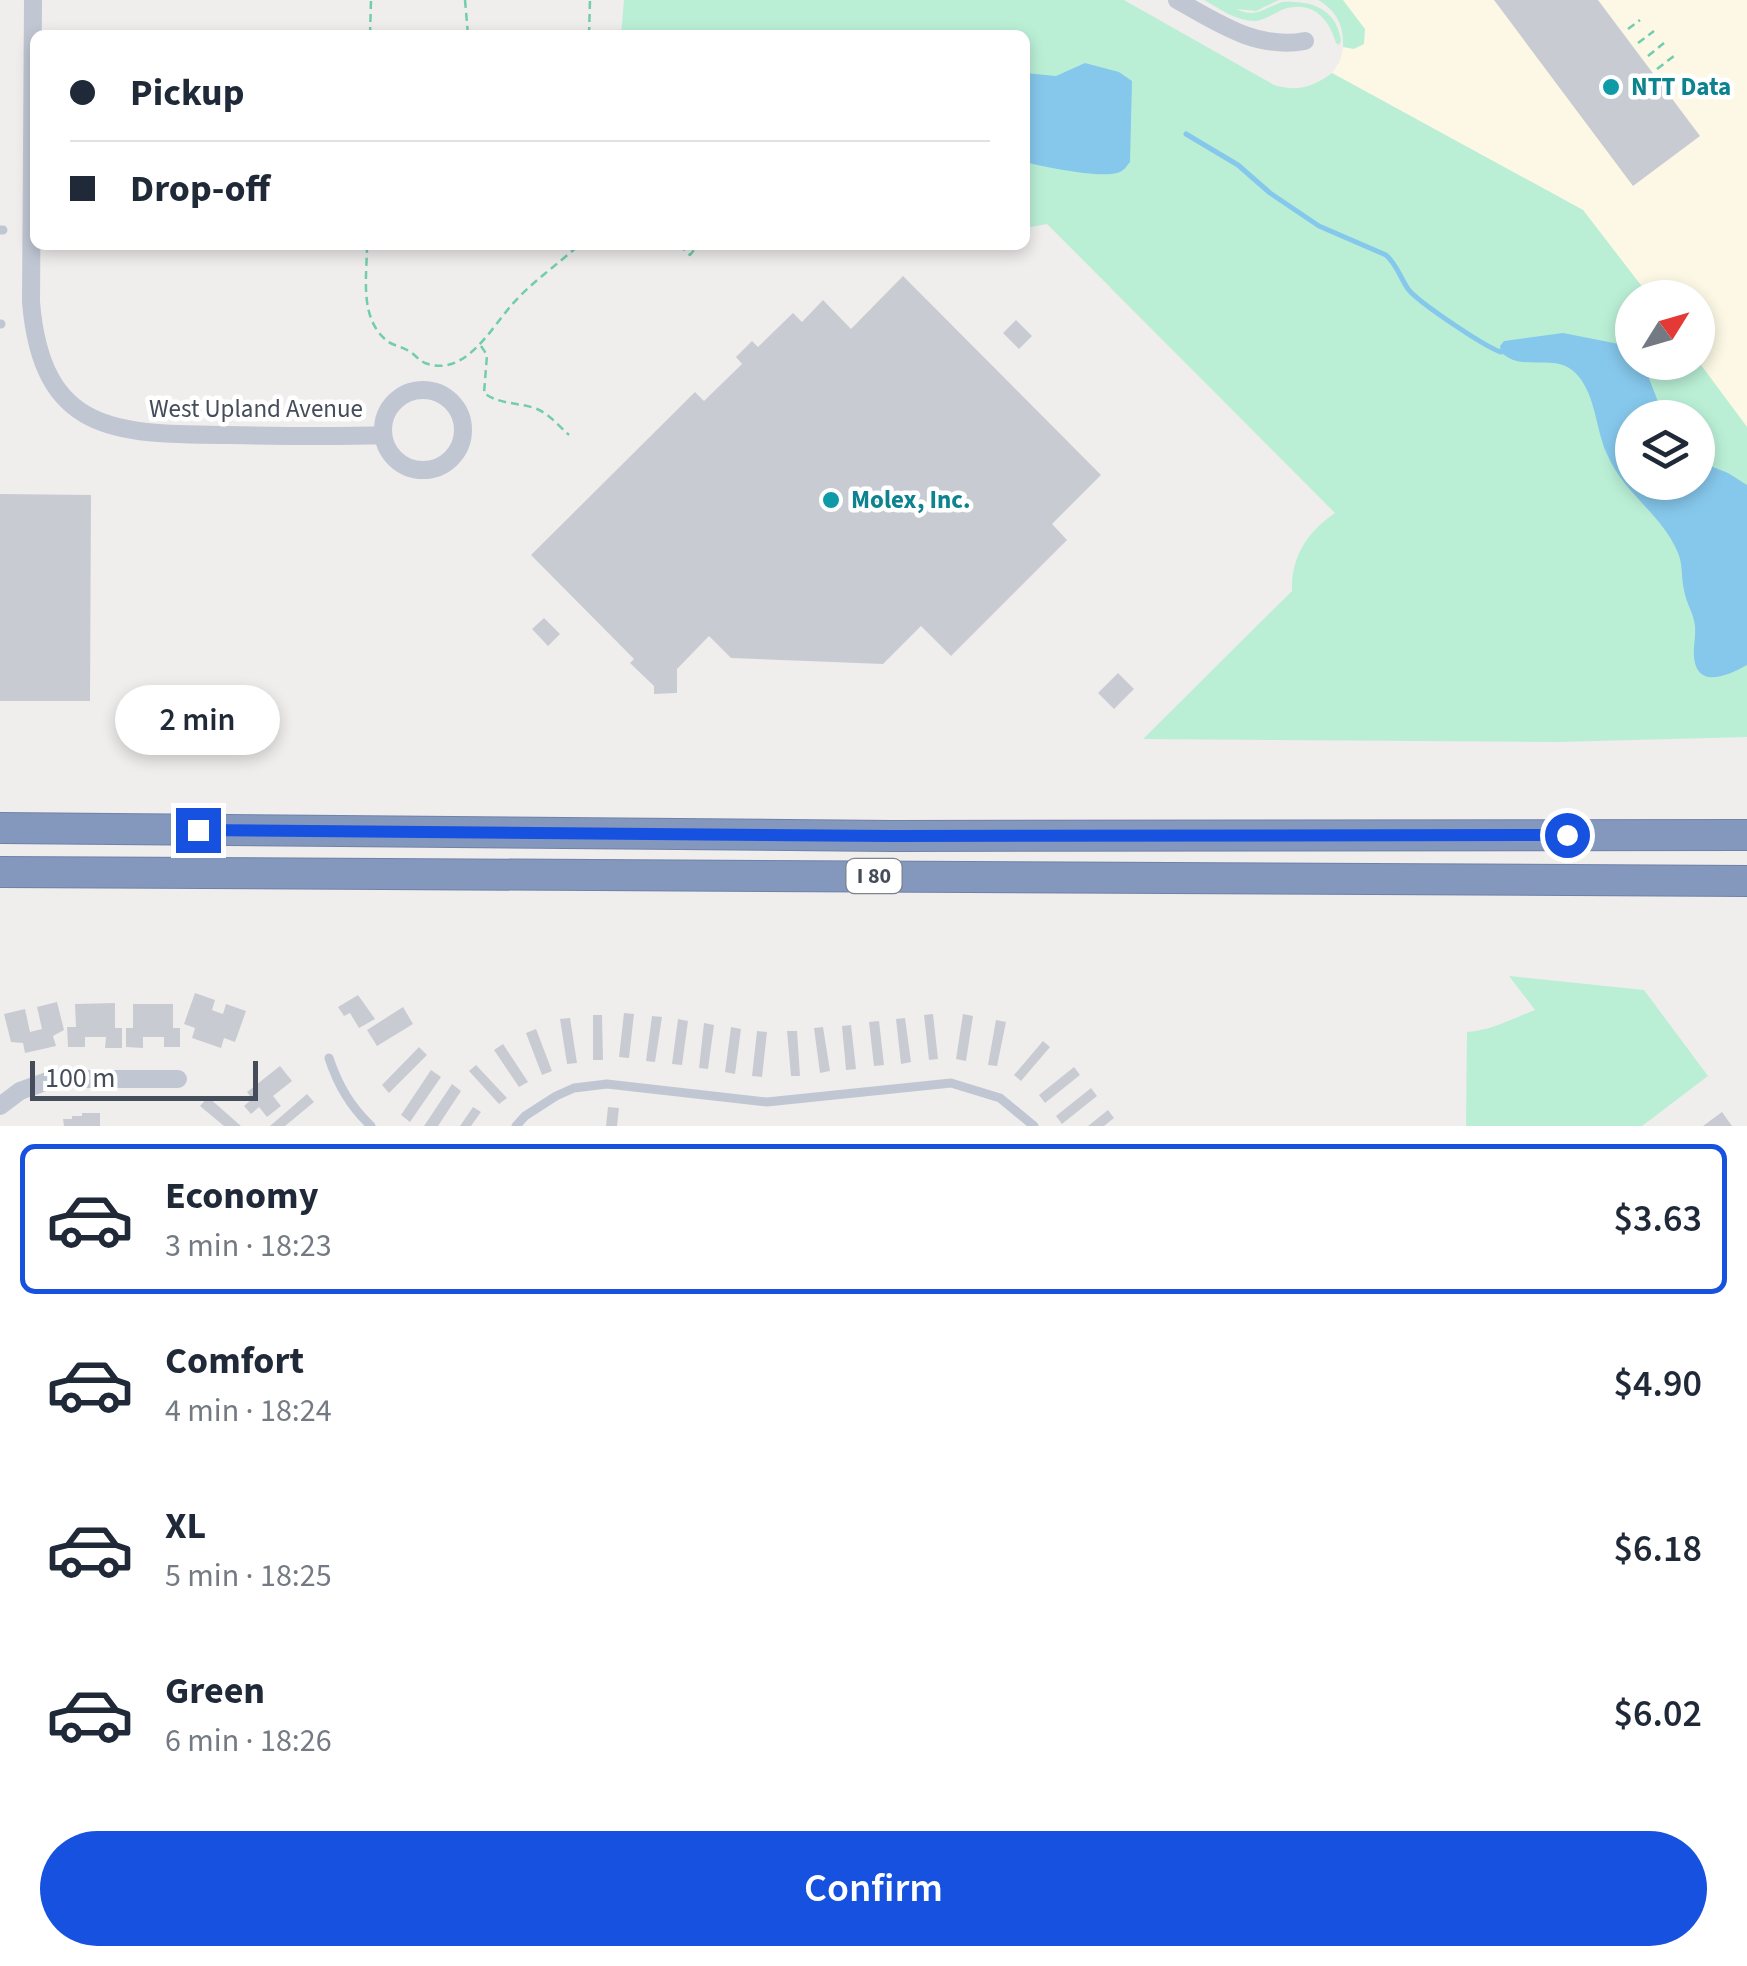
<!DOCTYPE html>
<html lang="en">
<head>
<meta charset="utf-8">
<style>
	:root { --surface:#fff; --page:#f6f6f7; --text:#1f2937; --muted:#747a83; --line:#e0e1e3; --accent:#1751df }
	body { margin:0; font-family:"Source Sans 3",sans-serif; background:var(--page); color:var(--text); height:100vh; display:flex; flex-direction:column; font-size:38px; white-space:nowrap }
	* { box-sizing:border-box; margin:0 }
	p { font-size:32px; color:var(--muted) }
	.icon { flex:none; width:55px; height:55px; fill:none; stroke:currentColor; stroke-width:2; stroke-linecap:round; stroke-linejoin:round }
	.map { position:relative; height:1126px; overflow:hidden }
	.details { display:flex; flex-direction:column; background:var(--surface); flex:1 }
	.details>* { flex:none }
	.hud { position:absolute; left:30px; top:30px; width:1000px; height:220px; border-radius:15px; box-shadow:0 5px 15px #0003; display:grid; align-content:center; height:220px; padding:0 40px; background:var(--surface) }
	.needle { width:65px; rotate:53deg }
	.tools { position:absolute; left:1615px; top:280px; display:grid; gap:20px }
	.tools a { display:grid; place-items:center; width:100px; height:100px; border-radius:50%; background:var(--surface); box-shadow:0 5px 15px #0003; font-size:50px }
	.scale { position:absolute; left:30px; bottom:25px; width:228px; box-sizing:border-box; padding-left:10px; border:5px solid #454d5a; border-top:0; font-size:28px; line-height:35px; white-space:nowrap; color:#454d5a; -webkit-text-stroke:8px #fff; paint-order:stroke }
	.end { position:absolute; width:45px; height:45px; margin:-22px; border:12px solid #1751df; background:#fff; box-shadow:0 0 0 5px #fff }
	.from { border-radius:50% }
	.bubble { position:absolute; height:70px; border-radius:35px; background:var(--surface); box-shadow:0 5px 15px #0003; font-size:32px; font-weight:600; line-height:70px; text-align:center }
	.hud b { display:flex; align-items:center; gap:35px; height:95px; font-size:38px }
	.hud b+b { border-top:2px solid var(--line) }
	.hud i { width:25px; height:25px; background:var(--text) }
	ul { padding:18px 0 0; list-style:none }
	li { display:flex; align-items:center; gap:30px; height:150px; margin:0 20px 15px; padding:0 20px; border:5px solid transparent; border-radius:15px }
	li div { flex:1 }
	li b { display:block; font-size:38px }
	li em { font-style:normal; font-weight:600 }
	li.current { border-color:var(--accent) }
	li>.icon { width:90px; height:90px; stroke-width:1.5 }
	.cta { display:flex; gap:20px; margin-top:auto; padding:20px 40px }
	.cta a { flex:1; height:115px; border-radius:60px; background:var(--accent); color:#fff; font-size:40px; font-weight:600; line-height:115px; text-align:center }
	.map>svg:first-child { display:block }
	.commercial { fill:#fcf8e5 }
	.green { fill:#baefd6; fill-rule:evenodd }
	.water { fill:#86c8ec }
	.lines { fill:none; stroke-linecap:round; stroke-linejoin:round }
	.stream { stroke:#86c8ec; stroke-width:5 }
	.building { fill:#c9cbd3 }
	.motorway-casing { stroke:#6f82a8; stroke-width:32 }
	.path { stroke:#72cdad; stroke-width:2.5; stroke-dasharray:8 5; stroke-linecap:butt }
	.service { stroke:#c0c7d3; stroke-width:9 }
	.minor { stroke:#c0c7d3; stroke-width:18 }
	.motorway { stroke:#8497bd; stroke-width:30 }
	.route { stroke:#1751df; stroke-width:12 }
	.culture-dot { fill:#0f9aa8; stroke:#fff; stroke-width:4 }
	.labels { text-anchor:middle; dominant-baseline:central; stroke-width:9; stroke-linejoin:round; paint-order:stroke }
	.shield { fill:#fff; stroke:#7d828c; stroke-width:2.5 }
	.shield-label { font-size:22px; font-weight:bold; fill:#454d5a }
	.culture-label { font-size:25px; font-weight:bold; fill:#0d838f; stroke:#fff; text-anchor:start }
	.street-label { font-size:25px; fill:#454d5a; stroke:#fff }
</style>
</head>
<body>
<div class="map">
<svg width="1747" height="1126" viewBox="0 0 1747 1126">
	<rect width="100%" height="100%" fill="#f0eded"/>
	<!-- commercial -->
	<path class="commercial" d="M1322 0H1747V427L1698 361V298L1650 297 1583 210 1332 73 1340 61 1345 41 1342 23 1331 7Z"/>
	<!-- green -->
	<path class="green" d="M624 0H1124L1274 85C1297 92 1313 87 1332 73L1583 210 1650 297 1632 298V362L1698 361 1747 427V737L1558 742 1143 739 1292 591C1291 557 1307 532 1335 513L1047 224 1025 228V35H621ZM1632 418H1698V482H1632Z
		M1204 0H1279L1256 11 1236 9C1256 19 1264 8 1282 2 1313 0 1337 10 1341 41L1339 45 1336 43C1329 18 1312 0 1284 9 1274 13 1266 20 1255 21 1236 21 1220 9 1204 0Z
		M1318 0H1343L1365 29 1364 44 1354 49 1343 47C1344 26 1337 11 1318 0Z
		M1509 976 1644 990 1708 1076 1642 1126H1466L1467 1032C1493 1030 1511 1019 1535 1010Z"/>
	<!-- water -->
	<path class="water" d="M1085 63 1119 72 1132 81 1130 162C1126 167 1124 171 1117 173 1098 178 1045 167 1025 162V73L1056 76Z
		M1563 333 1624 345 1632 350V362L1643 363 1664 417 1632 418V482H1698V461L1728 473 1747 485V665C1729 675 1697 690 1694 657 1693 647 1696 637 1695 626 1694 614 1686 603 1684 590 1681 577 1683 565 1678 553 1662 514 1623 493 1607 454 1595 429 1596 389 1572 370 1552 354 1520 372 1501 352L1500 346 1504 341Z"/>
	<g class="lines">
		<!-- stream -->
		<path class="stream" d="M1186 134 1238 165 1270 193 1319 226 1386 255C1397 265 1400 277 1408 289 1418 302 1485 347 1501 352"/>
	</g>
	<!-- building -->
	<path class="building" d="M1494 0H1598L1700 136 1633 186Z
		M903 276 1101 475 1052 524 1067 540 951 656 921 626 883 664 731 658 709 636 677 669V693L654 694V686L630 663 634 659 531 555 695 392 704 401 742 364 736 357 752 341 758 347 793 313 802 322 823 300 851 329Z
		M1016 320 1032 336 1019 349 1003 333Z
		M0 494 91 495 90 701H0Z
		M544 618 560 634 548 646 532 629Z
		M1118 673 1134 689 1114 709 1098 693Z
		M195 993 215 1000 212 1010 217 1012 223 1014 226 1004 246 1011 235 1042 224 1038 221 1048 192 1038 195 1028 184 1024Z
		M358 995 375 1019 359 1028 350 1013 344 1016 338 1007Z
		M57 1002 64 1030 53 1036 56 1046 25 1053 23 1043 11 1042 4 1014 25 1009 30 1032 42 1029 37 1007Z
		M115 1003V1028H122V1048H105L106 1037H85V1047H68L67 1027H76L75 1004Z
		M133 1004H173V1028H180V1047H164V1037H143V1048L126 1047V1028H133Z
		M403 1007 413 1024 377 1046 367 1030Z
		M624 1013 634 1014 629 1058 619 1057Z
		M933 1014 938 1059 929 1060 924 1015Z
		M963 1014 973 1016 966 1061 956 1059Z
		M593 1015H602L603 1060H593Z
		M652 1016 662 1017 655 1062 646 1061Z
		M570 1018 577 1063 567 1064 560 1019Z
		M905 1018 911 1062 901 1064 896 1019Z
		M678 1019 688 1021 682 1065 672 1064Z
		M996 1020 1006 1022 997 1066 988 1065Z
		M879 1021 884 1065 874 1066 869 1022Z
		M704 1023 714 1025 708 1069 699 1068Z
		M851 1025 856 1069 846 1070 842 1026Z
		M731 1027 741 1029 735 1074 725 1072Z
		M823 1027 830 1071 820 1073 814 1028Z
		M536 1029 552 1071 542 1075 526 1033Z
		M757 1031 767 1032 762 1077 752 1076Z
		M787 1031H797L800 1076H791Z
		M1043 1041 1050 1047 1021 1081 1014 1075Z
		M503 1044 528 1082 519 1087 494 1050Z
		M419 1047 427 1055 389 1093 382 1085Z
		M476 1065 507 1098 499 1104 469 1071Z
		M280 1066 292 1081 273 1096 281 1106 267 1117 259 1107 251 1114 244 1106 252 1099 247 1092Z
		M1074 1067 1080 1075 1045 1103 1039 1095Z
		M431 1070 441 1077 410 1122 401 1115Z
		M452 1084 461 1091 438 1126H424Z
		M1091 1088 1097 1096 1062 1124 1056 1116Z
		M307 1094 314 1102 285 1126H270Z
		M208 1097 241 1126H224L200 1106Z
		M473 1107 481 1112 471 1126H460Z
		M608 1107 619 1108 617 1126H606Z
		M1108 1110 1114 1118 1104 1126H1088Z
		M1722 1112 1732 1126H1703Z
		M82 1113H100V1126H64L63 1119H72V1116H82Z"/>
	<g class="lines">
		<!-- motorway casing -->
		<g class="motorway-casing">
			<path id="motorway" d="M0 828 892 836 1747 835
				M0 872 1747 881"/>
		</g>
		<!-- path -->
		<path class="path" d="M465 0 468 35
			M1628 29 1640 20
			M370 35 371 0
			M589 35 590 0
			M1638 43 1654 31
			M1648 56 1664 43
			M1657 69 1674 56
			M367 245C367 277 359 317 386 340 391 345 400 346 407 350 414 353 418 360 425 363 464 378 490 330 510 307 529 284 557 265 579 245
			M679 245 690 255 698 245
			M481 346 487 355 484 393C500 405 519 402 537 409 549 414 559 426 569 435"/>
		<!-- service -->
		<path class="service" d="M0 230H3
			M0 324H1
			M329 1058C338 1085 350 1106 371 1126
			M516 1126 525 1116 556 1096 574 1088 607 1084 767 1102 951 1083 1000 1098 1034 1126"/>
		<!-- minor -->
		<path class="minor" d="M33 0 31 302C42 436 119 434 229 435 280 436 331 437 383 435
			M1177 0C1218 23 1257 50 1305 41
			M383 430a40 40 0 1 1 80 0a40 40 0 1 1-80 0Z
			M0 1106 20 1091 53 1079H178"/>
		<!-- motorway -->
		<use href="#motorway" class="motorway"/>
	</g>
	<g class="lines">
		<!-- route -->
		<path class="route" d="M198 830 892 836 1567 835"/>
	</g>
	<!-- markers -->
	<g class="culture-dot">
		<circle cx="1611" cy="87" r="10"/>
		<circle cx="831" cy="500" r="10"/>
	</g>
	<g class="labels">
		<!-- shield labels -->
		<rect class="shield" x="846.5" y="859" width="55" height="34" rx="8"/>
		<g class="shield-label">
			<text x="874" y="876">I 80</text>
		</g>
		<!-- culture labels -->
		<g class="culture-label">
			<text x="1631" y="87">NTT Data</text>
			<text x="851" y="500">Molex, Inc.</text>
		</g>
		<!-- street labels -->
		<g class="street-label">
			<text x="256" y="409">West Upland Avenue</text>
		</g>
	</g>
</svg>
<div class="tools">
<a><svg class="needle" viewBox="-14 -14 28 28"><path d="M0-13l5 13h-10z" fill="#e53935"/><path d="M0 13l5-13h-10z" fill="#747a83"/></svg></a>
<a><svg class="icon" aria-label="layers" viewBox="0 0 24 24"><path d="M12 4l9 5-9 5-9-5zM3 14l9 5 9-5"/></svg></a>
</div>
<div class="scale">100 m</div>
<i class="end from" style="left:1567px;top:835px"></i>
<i class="end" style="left:198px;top:830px"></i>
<div class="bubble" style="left:115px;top:685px;width:165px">2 min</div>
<div class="hud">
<b><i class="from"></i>Pickup</b>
<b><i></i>Drop-off</b>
</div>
</div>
<section class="details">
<ul>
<li class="current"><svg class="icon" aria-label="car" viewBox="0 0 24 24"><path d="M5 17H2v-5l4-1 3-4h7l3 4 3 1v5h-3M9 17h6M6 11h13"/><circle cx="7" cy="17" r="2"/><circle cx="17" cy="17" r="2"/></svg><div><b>Economy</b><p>3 min · 18:23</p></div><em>$3.63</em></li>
<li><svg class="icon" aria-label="car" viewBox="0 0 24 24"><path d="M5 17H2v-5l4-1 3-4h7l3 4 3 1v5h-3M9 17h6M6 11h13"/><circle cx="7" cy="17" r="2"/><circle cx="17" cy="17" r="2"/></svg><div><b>Comfort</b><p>4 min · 18:24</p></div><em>$4.90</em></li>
<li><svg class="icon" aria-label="car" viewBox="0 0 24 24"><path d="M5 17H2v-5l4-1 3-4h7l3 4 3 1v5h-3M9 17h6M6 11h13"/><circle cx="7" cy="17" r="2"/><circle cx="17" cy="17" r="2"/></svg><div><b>XL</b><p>5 min · 18:25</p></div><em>$6.18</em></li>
<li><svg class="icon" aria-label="car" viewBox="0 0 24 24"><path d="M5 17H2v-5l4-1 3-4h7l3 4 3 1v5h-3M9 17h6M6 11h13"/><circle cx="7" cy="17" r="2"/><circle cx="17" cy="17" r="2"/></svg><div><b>Green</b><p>6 min · 18:26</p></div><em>$6.02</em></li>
</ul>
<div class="cta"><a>Confirm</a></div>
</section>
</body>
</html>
